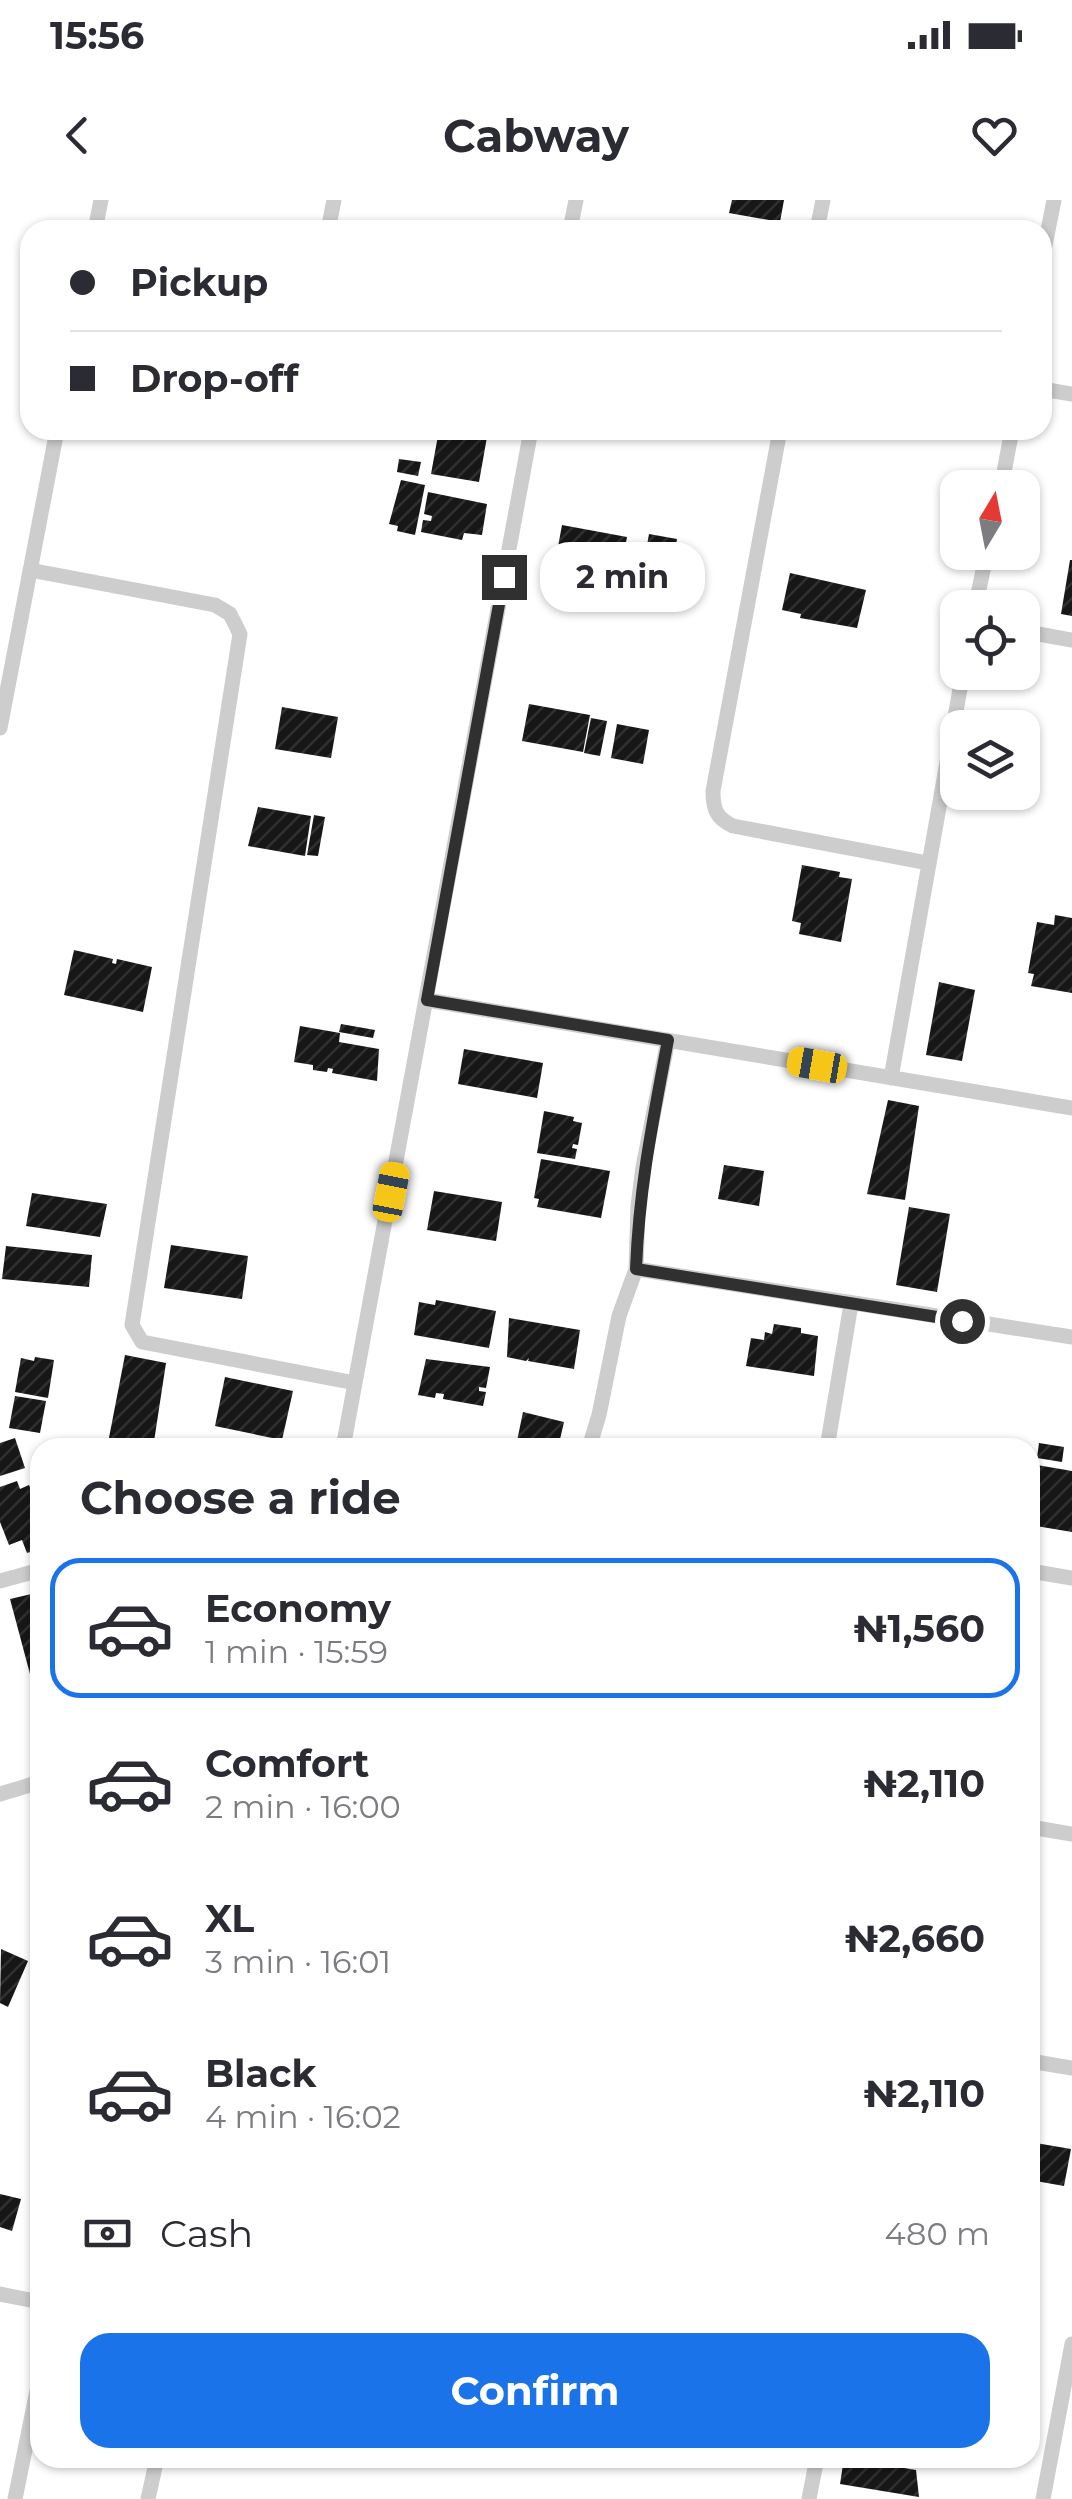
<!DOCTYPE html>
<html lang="en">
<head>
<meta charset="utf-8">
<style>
	:root { --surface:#fff; --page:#f2f2f3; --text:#2b2b33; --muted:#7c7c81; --line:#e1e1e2; --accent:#1a73e8 }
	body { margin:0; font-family:Montserrat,sans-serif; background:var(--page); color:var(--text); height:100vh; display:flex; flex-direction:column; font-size:38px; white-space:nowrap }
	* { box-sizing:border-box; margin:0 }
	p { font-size:32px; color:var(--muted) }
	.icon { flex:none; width:55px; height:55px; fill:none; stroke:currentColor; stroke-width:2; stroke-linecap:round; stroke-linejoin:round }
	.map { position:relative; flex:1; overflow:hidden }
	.drawer { position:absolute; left:30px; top:1238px; width:1010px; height:1030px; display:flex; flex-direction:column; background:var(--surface); border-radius:30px; box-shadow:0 2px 8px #0004 }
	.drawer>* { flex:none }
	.guide { position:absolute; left:20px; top:20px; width:1032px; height:220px; border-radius:30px; box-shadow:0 2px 8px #0004; display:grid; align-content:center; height:220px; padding:0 50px; background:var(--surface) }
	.needle { width:65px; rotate:10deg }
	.buttons { position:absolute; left:940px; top:270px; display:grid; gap:20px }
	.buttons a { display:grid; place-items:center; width:100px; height:100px; border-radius:20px; background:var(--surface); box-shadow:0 2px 8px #0004; font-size:50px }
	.end { position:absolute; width:45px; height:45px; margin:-22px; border:12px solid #303030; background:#fff; box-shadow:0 0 0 5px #fff }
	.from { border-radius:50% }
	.bubble { position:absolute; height:70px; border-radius:30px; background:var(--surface); box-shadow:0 2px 8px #0004; font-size:32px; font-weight:700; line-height:70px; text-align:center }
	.car { position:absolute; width:30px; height:60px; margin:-30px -15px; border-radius:12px; box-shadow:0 0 8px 2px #0007; background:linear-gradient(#f5c518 24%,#345 0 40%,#f5c518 0 76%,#345 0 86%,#f5c518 0) }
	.guide b { display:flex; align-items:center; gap:35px; height:95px; font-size:38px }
	.guide b+b { border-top:2px solid var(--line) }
	.guide i { width:25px; height:25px; background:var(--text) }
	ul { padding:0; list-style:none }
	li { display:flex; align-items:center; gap:30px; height:140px; margin:0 20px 15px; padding:0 30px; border:5px solid transparent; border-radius:30px }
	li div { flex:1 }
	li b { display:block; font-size:38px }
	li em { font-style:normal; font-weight:700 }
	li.active { border-color:var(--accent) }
	li>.icon { width:90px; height:90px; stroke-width:1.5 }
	h2 { padding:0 50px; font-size:45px; line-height:120px }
	.pay { display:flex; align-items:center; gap:25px; height:110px; padding:0 50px; font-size:38px }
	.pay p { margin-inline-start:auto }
	.button { display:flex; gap:20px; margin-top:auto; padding:20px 50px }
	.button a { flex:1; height:115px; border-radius:30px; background:var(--accent); color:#fff; font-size:40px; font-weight:700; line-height:115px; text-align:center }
	.status { display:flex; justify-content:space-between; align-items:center; height:70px; padding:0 50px; background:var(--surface); direction:ltr }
	.status svg { height:28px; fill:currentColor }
	header { display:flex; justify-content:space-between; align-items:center; height:130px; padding:0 50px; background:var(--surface); font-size:45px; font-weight:700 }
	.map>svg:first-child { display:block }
	.building { fill:url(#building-hatch) }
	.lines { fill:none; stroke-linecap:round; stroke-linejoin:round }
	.minor { stroke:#cdcdcd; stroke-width:15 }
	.route { stroke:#303030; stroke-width:12 }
</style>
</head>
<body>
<div class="status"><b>15:56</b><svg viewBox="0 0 49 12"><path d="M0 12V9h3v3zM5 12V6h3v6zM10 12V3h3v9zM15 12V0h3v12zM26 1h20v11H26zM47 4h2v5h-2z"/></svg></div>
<header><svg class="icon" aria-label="back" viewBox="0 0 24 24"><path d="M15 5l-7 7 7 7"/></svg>Cabway<svg class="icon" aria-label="heart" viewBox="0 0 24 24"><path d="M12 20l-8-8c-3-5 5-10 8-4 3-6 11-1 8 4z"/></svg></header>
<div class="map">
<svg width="1072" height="2299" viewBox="0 0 1072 2299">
	<defs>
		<pattern id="building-hatch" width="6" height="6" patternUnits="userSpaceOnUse" patternTransform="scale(2.5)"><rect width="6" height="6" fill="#171717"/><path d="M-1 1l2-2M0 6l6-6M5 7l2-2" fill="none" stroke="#303030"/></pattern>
	</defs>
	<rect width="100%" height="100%" fill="#fff"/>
	<!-- building -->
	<path class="building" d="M732 0H784L780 22 729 13Z
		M439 230H464L487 237 479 282 431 274Z
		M399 259 421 262 418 276 397 272Z
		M401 280 425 285 415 335 397 331 398 326 389 324Z
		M428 292 487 304 482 335 464 333 462 340 421 332 423 320 431 321 432 316 424 314Z
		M562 325 627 337 620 375 555 363Z
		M649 334 677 339 670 379 642 373Z
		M1070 360H1072V416L1061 414Z
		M790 373 866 390 857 428 800 418 801 414 782 410Z
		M529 504 590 515 583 552 522 541Z
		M282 507 338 517 331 558 275 549Z
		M591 518 607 521 600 556 584 553Z
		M617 524 649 530 643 564 611 558Z
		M258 607 311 616 305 656 248 646Z
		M314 615 325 617 318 656 307 655Z
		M802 665 840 672 839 677 852 679 841 742 799 734 801 723 792 721Z
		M1055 715 1072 718V793L1031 786 1034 774 1028 773 1037 722 1054 725Z
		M74 750 113 759 112 763 116 764 117 759 152 767 143 812 64 795Z
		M939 782 975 790 962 861 926 855Z
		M341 824 375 830 373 838 339 832Z
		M300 826 340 833 339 842 379 849 377 881 332 873 333 869 328 868 327 872 313 870V865L294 862Z
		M464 849 543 863 537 898 458 884Z
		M888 900 919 906 905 1000 867 994Z
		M544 911 574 917 573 921 582 923 578 945 573 944 572 948 577 949 575 959 537 953Z
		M541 959 610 971 601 1018 537 1007 539 999 534 998Z
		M724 965 764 971 759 1006 718 999Z
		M434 991 502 1002 496 1041 427 1030Z
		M32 993 107 1004 100 1037 26 1026Z
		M909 1007 950 1014 937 1092 896 1085Z
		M171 1045 248 1056 242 1099 164 1088Z
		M6 1046 92 1055 89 1087 2 1079Z
		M436 1100 496 1111 489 1148 414 1135 419 1102 435 1105Z
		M509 1118 580 1130 574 1169 528 1161 529 1158 526 1161 507 1157Z
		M774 1124 801 1128V1133L818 1136 814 1176 746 1166 751 1138 764 1140 765 1132 772 1134Z
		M125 1155 166 1163 153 1248H107Z
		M35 1157 54 1160 48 1198 15 1192 21 1158 34 1161Z
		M426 1159 490 1167 486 1188 479 1187V1191L486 1192 483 1206 443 1199 444 1194 436 1193 435 1198 418 1195Z
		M225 1177 293 1191 282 1240 215 1226Z
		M15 1196 46 1201 40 1233 9 1228Z
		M523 1212 564 1222 558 1248 517 1241Z
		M15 1238 25 1268 0 1276V1243Z
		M1039 1243 1064 1247 1062 1262 1037 1258Z
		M1037 1265 1072 1271V1332L1030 1325Z
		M17 1281 20 1289 29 1285 40 1313V1333L37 1334 40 1349 27 1353 22 1340 9 1345 0 1322V1287Z
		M40 1392V1472L30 1474 10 1399Z
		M1 1749 28 1761 8 1807 0 1803Z
		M1030 1942 1071 1949 1064 1986 1030 1980Z
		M0 1994 21 1999 12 2031 0 2027Z
		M844 2258 916 2270 919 2297 840 2284Z"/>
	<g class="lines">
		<!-- minor -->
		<path class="minor" d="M95 30 101 0
			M328 30 334 0
			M570 30 576 0
			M817 30 823 0
			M1042 61 1054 0
			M1042 189 1072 194
			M780 230 713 591C713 609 716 618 733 626L928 663
			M1001 288 1012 230
			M30 370 215 405 230 414 240 434 132 1125 142 1142 355 1183
			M975 408 987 352
			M1022 431 1072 440
			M0 528 57 230
			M427 800 1072 908
			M891 878 963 472
			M636 1069 638 1006 643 967 668 840
			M343 1248 531 230
			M589 1248 599 1215 619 1116 636 1069 1072 1137
			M827 1248 851 1104
			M1030 1371 1072 1378
			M0 1381 40 1370
			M0 1594 40 1582
			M1030 1627 1072 1634
			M1030 1861 1072 1868
			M0 2094 40 2102
			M15 2299 40 2176
			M148 2299 157 2258
			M809 2299 817 2258
			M1043 2299 1072 2144"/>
	</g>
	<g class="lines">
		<!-- route -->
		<path class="route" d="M504 377 427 800 668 840C653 920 639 988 636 1069L962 1121"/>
	</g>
</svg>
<div class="buttons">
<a><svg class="needle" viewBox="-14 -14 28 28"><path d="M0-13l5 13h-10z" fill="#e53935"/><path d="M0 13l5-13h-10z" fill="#7c7c81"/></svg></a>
<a><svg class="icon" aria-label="locate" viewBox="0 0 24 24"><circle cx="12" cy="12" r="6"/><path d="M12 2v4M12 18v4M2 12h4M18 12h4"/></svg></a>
<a><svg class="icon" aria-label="layers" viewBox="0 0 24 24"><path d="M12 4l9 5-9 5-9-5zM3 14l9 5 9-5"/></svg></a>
</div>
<i class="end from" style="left:962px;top:1121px"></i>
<i class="end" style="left:504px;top:377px"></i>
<div class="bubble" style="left:540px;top:342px;width:165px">2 min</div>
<i class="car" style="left:817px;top:865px;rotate:280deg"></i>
<i class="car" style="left:391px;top:992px;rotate:11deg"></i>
<div class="guide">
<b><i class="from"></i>Pickup</b>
<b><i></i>Drop-off</b>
</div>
<section class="drawer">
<h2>Choose a ride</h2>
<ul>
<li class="active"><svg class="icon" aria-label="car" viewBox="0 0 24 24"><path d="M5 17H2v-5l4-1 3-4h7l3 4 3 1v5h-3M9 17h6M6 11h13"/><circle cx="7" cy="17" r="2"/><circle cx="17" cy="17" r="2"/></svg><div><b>Economy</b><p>1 min · 15:59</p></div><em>₦1,560</em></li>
<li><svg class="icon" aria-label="car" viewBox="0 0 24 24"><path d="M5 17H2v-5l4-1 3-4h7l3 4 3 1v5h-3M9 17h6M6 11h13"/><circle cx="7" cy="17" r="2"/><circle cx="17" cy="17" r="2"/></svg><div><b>Comfort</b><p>2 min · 16:00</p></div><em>₦2,110</em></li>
<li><svg class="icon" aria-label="car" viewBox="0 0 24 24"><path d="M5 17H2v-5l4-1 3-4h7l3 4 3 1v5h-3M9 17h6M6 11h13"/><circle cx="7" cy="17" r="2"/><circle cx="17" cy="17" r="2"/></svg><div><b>XL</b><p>3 min · 16:01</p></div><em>₦2,660</em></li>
<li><svg class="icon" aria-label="car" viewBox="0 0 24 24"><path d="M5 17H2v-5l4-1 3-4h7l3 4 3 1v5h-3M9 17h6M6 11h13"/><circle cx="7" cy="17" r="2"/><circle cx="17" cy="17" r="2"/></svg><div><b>Black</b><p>4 min · 16:02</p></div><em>₦2,110</em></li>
</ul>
<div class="pay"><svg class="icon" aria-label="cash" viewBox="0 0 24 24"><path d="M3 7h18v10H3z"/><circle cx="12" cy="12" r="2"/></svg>Cash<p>480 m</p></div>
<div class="button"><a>Confirm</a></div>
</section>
</div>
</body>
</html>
